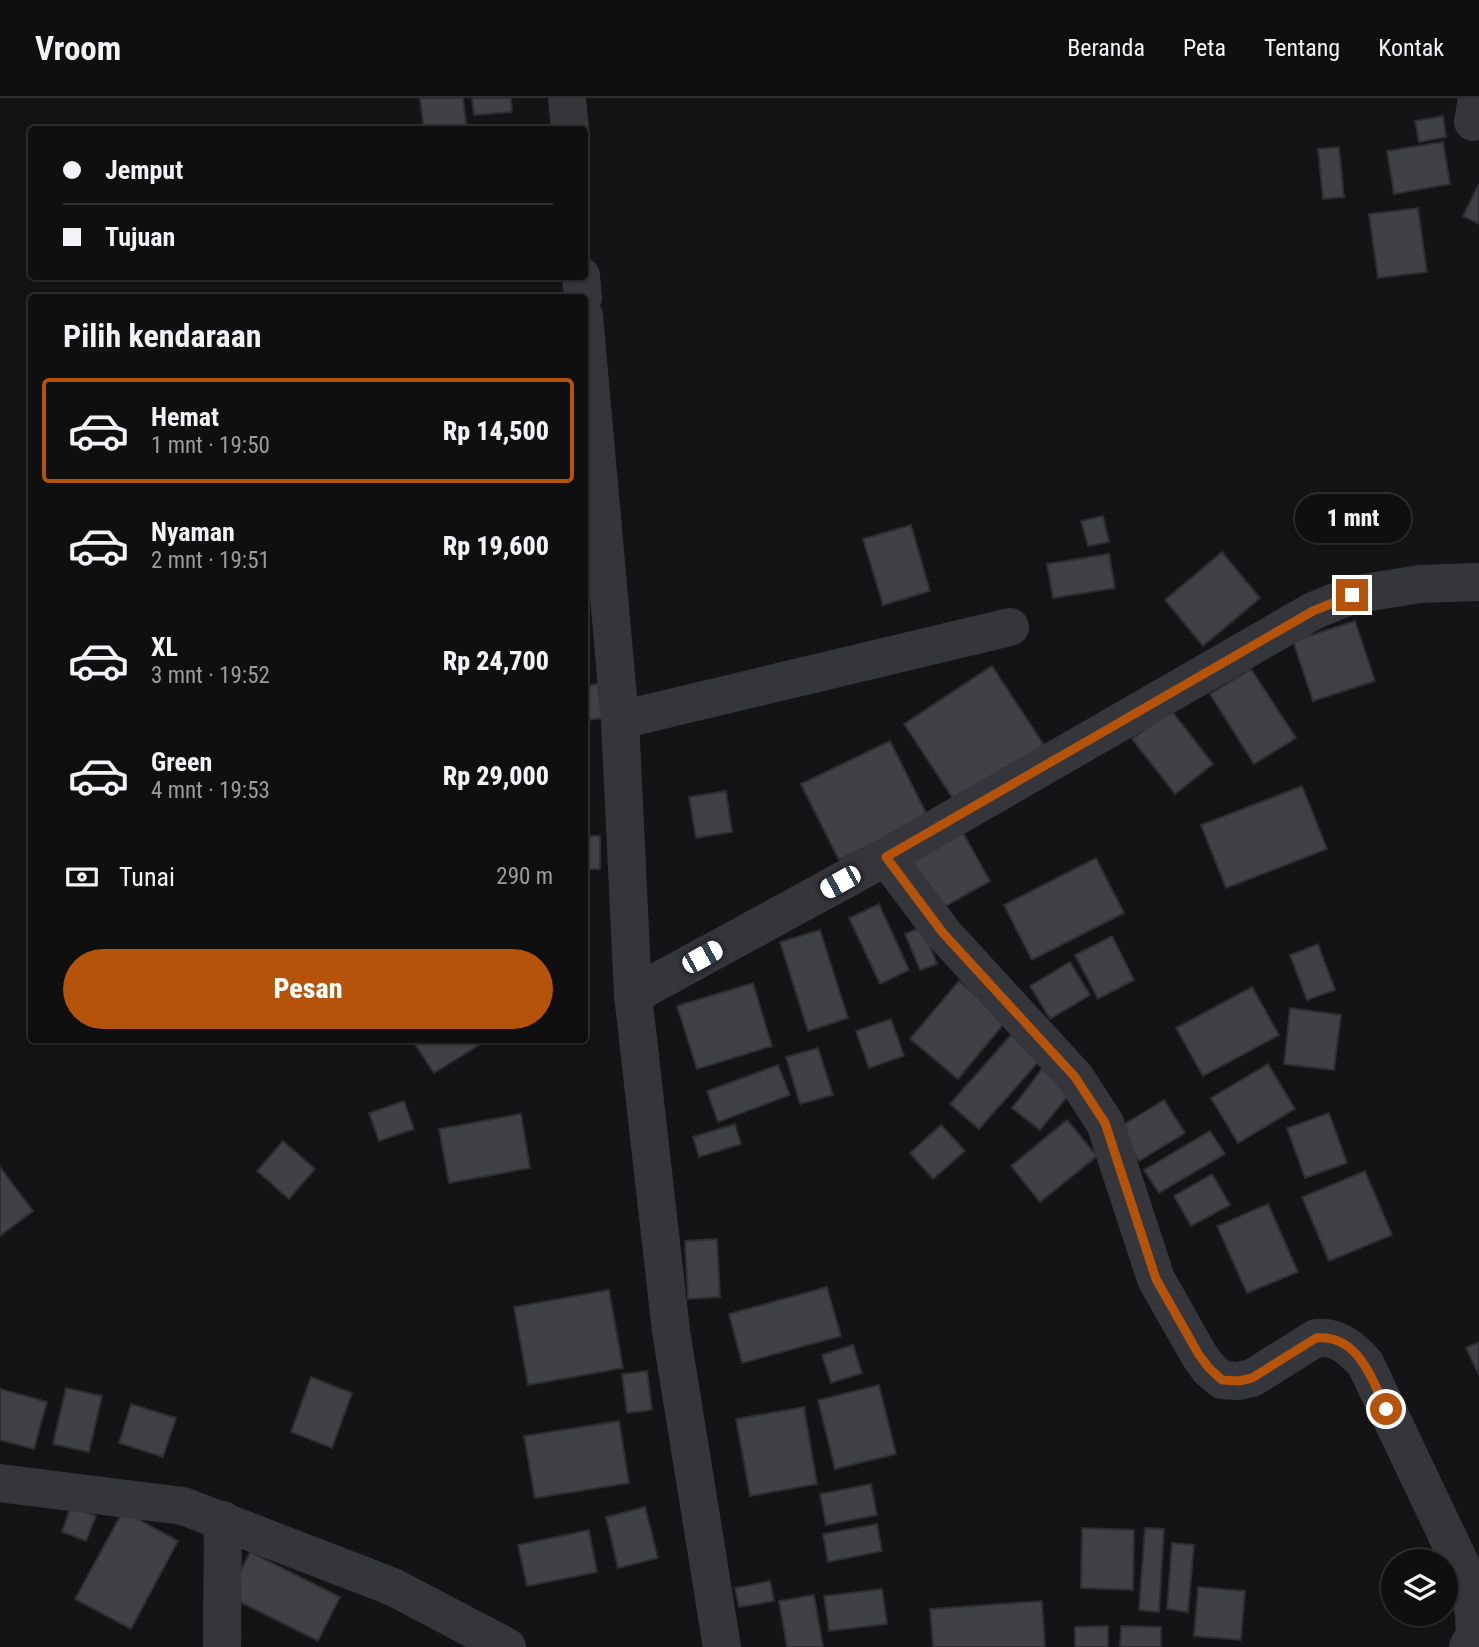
<!DOCTYPE html>
<html lang="id">
<head>
<meta charset="utf-8">
<style>
	:root { --surface:#0f0f10; --page:#1d1d1e; --text:#f1f3f6; --muted:#9b9c9f; --line:#2f2f30; --accent:#b45309 }
	body { margin:0; font-family:"Roboto Condensed",sans-serif; background:var(--page); color:var(--text); height:100vh; display:flex; flex-direction:column; font-size:26px; white-space:nowrap }
	* { box-sizing:border-box; margin:0 }
	p { font-size:23px; color:var(--muted) }
	.icon { flex:none; width:38px; height:38px; fill:none; stroke:currentColor; stroke-width:2; stroke-linecap:round; stroke-linejoin:round }
	.map { position:relative; flex:1; overflow:hidden }
	.panel { position:absolute; left:28px; top:196px; width:560px; height:749px; display:flex; flex-direction:column; background:var(--surface); border-radius:7px; box-shadow:0 2px 5px #0004,0 0 0 2px var(--line) }
	.panel>* { flex:none }
	.hud { position:absolute; left:28px; top:28px; width:560px; height:154px; border-radius:7px; box-shadow:0 2px 5px #0004,0 0 0 2px var(--line); display:grid; align-content:center; height:154px; padding:0 35px; background:var(--surface) }
	.fabs { position:absolute; left:1381px; top:1451px; display:grid; gap:14px }
	.fabs a { display:grid; place-items:center; width:77px; height:77px; border-radius:50%; background:var(--surface); box-shadow:0 2px 5px #0004,0 0 0 2px var(--line); font-size:35px }
	.end { position:absolute; width:32px; height:32px; margin:-16px; border:9px solid #b45309; background:#fff; box-shadow:0 0 0 4px #fff }
	.from { border-radius:50% }
	.bubble { position:absolute; height:49px; border-radius:24px; background:var(--surface); box-shadow:0 2px 5px #0004,0 0 0 2px var(--line); font-size:23px; font-weight:800; line-height:49px; text-align:center }
	.car { position:absolute; width:21px; height:42px; margin:-21px -10px; border-radius:9px; box-shadow:0 0 5px 2px #0007; background:linear-gradient(#fff 24%,#345 0 40%,#fff 0 76%,#345 0 86%,#fff 0) }
	.hud b { display:flex; align-items:center; gap:24px; height:66px; font-size:26px }
	.hud b+b { border-top:2px solid var(--line) }
	.hud i { width:18px; height:18px; background:var(--text) }
	ul { padding:0; list-style:none }
	li { display:flex; align-items:center; gap:21px; height:105px; margin:0 14px 10px; padding:0 21px; border:4px solid transparent; border-radius:7px }
	li div { flex:1 }
	li b { display:block; font-size:26px }
	li em { font-style:normal; font-weight:800 }
	li.on { border-color:var(--accent) }
	li>.icon { width:63px; height:63px; stroke-width:1.5 }
	h2 { padding:0 35px; font-size:32px; line-height:84px }
	.pay { display:flex; align-items:center; gap:18px; height:77px; padding:0 35px; font-size:26px }
	.pay p { margin-inline-start:auto }
	.action { display:flex; gap:14px; margin-top:auto; padding:14px 35px }
	.action a { flex:1; height:80px; border-radius:42px; background:var(--accent); color:#fff; font-size:28px; font-weight:800; line-height:80px; text-align:center }
	header { display:flex; align-items:center; gap:42px; box-sizing:border-box; height:98px; padding:0 35px; background:var(--surface); border-bottom:2px solid var(--line) }
	header strong { font-size:33px }
	nav { display:flex; gap:38px; margin-inline-start:auto; font-size:24px }
	.map>svg:first-child { display:block }
	.building { fill:#404146; stroke:#2e2e32; stroke-width:2 }
	.lines { fill:none; stroke-linecap:round; stroke-linejoin:round }
	.minor { stroke:#35363b; stroke-width:38 }
	.tertiary { stroke:#35363b; stroke-width:38 }
	.route { stroke:#b45309; stroke-width:9 }
</style>
</head>
<body>
<header>
<strong>Vroom</strong>
<nav><a>Beranda</a><a>Peta</a><a>Tentang</a><a>Kontak</a></nav>
</header>
<div class="map">
<svg width="1479" height="1549" viewBox="0 0 1479 1549">
	<rect width="100%" height="100%" fill="#141416"/>
	<!-- building -->
	<path class="building" d="M420 0H463L467 32H424Z
		M472 0H511L512 14 474 17Z
		M1443 18 1446 39 1419 44 1415 23Z
		M1443 44 1450 86 1394 96 1387 53Z
		M1339 49 1344 99 1323 101 1318 51Z
		M1479 86V126L1463 118Z
		M1418 110 1427 174 1378 180 1369 116Z
		M1103 418 1109 444 1088 448 1081 423Z
		M911 427 930 493 883 507 863 441Z
		M1222 454 1260 500 1203 548 1165 502Z
		M1109 456 1115 490 1053 500 1047 466Z
		M1355 523 1375 583 1313 603 1293 543Z
		M992 568 1044 647 956 705 904 626Z
		M1251 571 1296 640 1254 666 1210 596Z
		M598 586 602 620 584 623V588Z
		M1171 612 1213 666 1175 696 1132 641Z
		M890 643 928 719 839 762 801 686Z
		M1302 688 1327 751 1226 790 1201 727Z
		M726 693 732 734 696 740 689 699Z
		M962 733 990 783 935 814 907 764Z
		M584 738H600V771H584Z
		M1096 760 1124 815 1032 862 1004 807Z
		M879 806 909 872 880 886 849 820Z
		M922 829 937 866 920 872 905 836Z
		M820 832 848 920 808 933 780 844Z
		M1112 838 1134 882 1098 901 1075 857Z
		M1318 846 1335 892 1307 902 1290 857Z
		M1070 864 1090 897 1050 921 1030 888Z
		M959 883 1006 923 958 981 910 941Z
		M753 885 772 948 697 971 677 908Z
		M1252 889 1279 937 1203 978 1176 930Z
		M1290 910 1341 917 1334 972 1284 966Z
		M891 921 904 958 869 970 856 933Z
		M1011 937 1040 962 979 1031 950 1006Z
		M412 942H487L434 975Z
		M818 950 833 997 800 1006 786 959Z
		M1268 966 1295 1011 1238 1045 1211 1000Z
		M778 967 790 997 718 1024 707 993Z
		M1042 971 1071 994 1040 1032 1012 1010Z
		M1164 1002 1185 1035 1139 1063 1118 1030Z
		M404 1003 414 1031 379 1043 369 1015Z
		M1329 1015 1347 1065 1305 1080 1287 1030Z
		M521 1016 530 1070 449 1085 439 1031Z
		M1067 1022 1097 1058 1040 1104 1011 1068Z
		M735 1026 741 1046 699 1059 693 1039Z
		M941 1027 965 1053 933 1081 910 1055Z
		M1210 1033 1225 1056 1159 1095 1144 1072Z
		M283 1043 315 1071 289 1101 257 1073Z
		M0 1069 33 1113 0 1138Z
		M1365 1073 1392 1137 1329 1163 1302 1099Z
		M1212 1076 1230 1107 1191 1128 1174 1098Z
		M1268 1106 1298 1174 1247 1195 1217 1128Z
		M717 1141 720 1199 688 1201 685 1143Z
		M827 1189 841 1238 742 1265 729 1216Z
		M609 1192 623 1270 528 1287 514 1209Z
		M1479 1244V1277L1466 1250Z
		M853 1247 862 1275 831 1285 822 1257Z
		M647 1273 652 1312 627 1315 622 1276Z
		M311 1279 352 1295 332 1350 291 1334Z
		M879 1287 896 1356 835 1371 818 1302Z
		M66 1290 102 1298 89 1354 53 1346Z
		M0 1291 47 1304 34 1351 0 1342Z
		M131 1306 176 1320 163 1359 119 1345Z
		M804 1309 817 1386 750 1398 736 1321Z
		M619 1323 629 1385 535 1400 524 1338Z
		M871 1386 877 1417 826 1427 820 1396Z
		M71 1408 96 1418 86 1443 62 1434Z
		M645 1409 658 1460 618 1470 606 1419Z
		M123 1413 178 1443 131 1531 75 1501Z
		M877 1426 882 1453 828 1464 823 1436Z
		M1082 1430 1134 1432 1133 1492 1081 1490Z
		M1145 1430 1164 1431 1159 1514 1139 1512Z
		M589 1432 597 1474 527 1488 518 1447Z
		M1172 1445 1194 1447 1188 1514 1167 1511Z
		M250 1454 340 1499 318 1543 228 1498Z
		M770 1483 774 1503 739 1509 735 1490Z
		M1198 1489 1245 1493 1241 1542 1194 1538Z
		M882 1491 887 1526 829 1533 824 1498Z
		M814 1497 823 1549H787L779 1503Z
		M1042 1503 1045 1549H933L930 1511Z
		M1108 1528V1549H1075V1529Z
		M1121 1528 1161 1529V1549H1120Z"/>
	<g class="lines">
		<!-- minor -->
		<path class="minor" d="M1473 24 1477 0
			M620 622 1010 529
			M886 759 943 835 1075 979 1105 1025 1156 1181 1199 1257 1209 1271 1222 1282 1239 1283 1252 1280 1316 1240C1338 1238 1351 1250 1365 1265L1463 1471 1474 1515 1475 1536 1468 1549
			M633 897 886 759 1313 513 1352 497 1420 486 1479 484
			M0 1385 183 1408 393 1489 507 1549
			M222 1549 223 1422"/>
		<!-- tertiary -->
		<path class="tertiary" d="M567 0 570 32
			M581 178 583 200
			M584 218 620 622 633 897 671 1233 722 1549"/>
	</g>
	<g class="lines">
		<!-- route -->
		<path class="route" d="M1352 497 1313 513 886 759 943 835 1075 979 1105 1025 1156 1181 1199 1257 1209 1270 1222 1282 1239 1283 1252 1280 1316 1240C1358 1236 1372 1281 1386 1311"/>
	</g>
</svg>
<div class="fabs">
<a><svg class="icon" aria-label="layers" viewBox="0 0 24 24"><path d="M12 4l9 5-9 5-9-5zM3 14l9 5 9-5"/></svg></a>
</div>
<i class="end from" style="left:1386px;top:1311px"></i>
<i class="end" style="left:1352px;top:497px"></i>
<div class="bubble" style="left:1295px;top:396px;width:116px">1 mnt</div>
<i class="car" style="left:840px;top:784px;rotate:241deg"></i>
<i class="car" style="left:702px;top:859px;rotate:61deg"></i>
<div class="hud">
<b><i class="from"></i>Jemput</b>
<b><i></i>Tujuan</b>
</div>
<section class="panel">
<h2>Pilih kendaraan</h2>
<ul>
<li class="on"><svg class="icon" aria-label="car" viewBox="0 0 24 24"><path d="M5 17H2v-5l4-1 3-4h7l3 4 3 1v5h-3M9 17h6M6 11h13"/><circle cx="7" cy="17" r="2"/><circle cx="17" cy="17" r="2"/></svg><div><b>Hemat</b><p>1 mnt · 19:50</p></div><em>Rp 14,500</em></li>
<li><svg class="icon" aria-label="car" viewBox="0 0 24 24"><path d="M5 17H2v-5l4-1 3-4h7l3 4 3 1v5h-3M9 17h6M6 11h13"/><circle cx="7" cy="17" r="2"/><circle cx="17" cy="17" r="2"/></svg><div><b>Nyaman</b><p>2 mnt · 19:51</p></div><em>Rp 19,600</em></li>
<li><svg class="icon" aria-label="car" viewBox="0 0 24 24"><path d="M5 17H2v-5l4-1 3-4h7l3 4 3 1v5h-3M9 17h6M6 11h13"/><circle cx="7" cy="17" r="2"/><circle cx="17" cy="17" r="2"/></svg><div><b>XL</b><p>3 mnt · 19:52</p></div><em>Rp 24,700</em></li>
<li><svg class="icon" aria-label="car" viewBox="0 0 24 24"><path d="M5 17H2v-5l4-1 3-4h7l3 4 3 1v5h-3M9 17h6M6 11h13"/><circle cx="7" cy="17" r="2"/><circle cx="17" cy="17" r="2"/></svg><div><b>Green</b><p>4 mnt · 19:53</p></div><em>Rp 29,000</em></li>
</ul>
<div class="pay"><svg class="icon" aria-label="cash" viewBox="0 0 24 24"><path d="M3 7h18v10H3z"/><circle cx="12" cy="12" r="2"/></svg>Tunai<p>290 m</p></div>
<div class="action"><a>Pesan</a></div>
</section>
</div>
</body>
</html>
